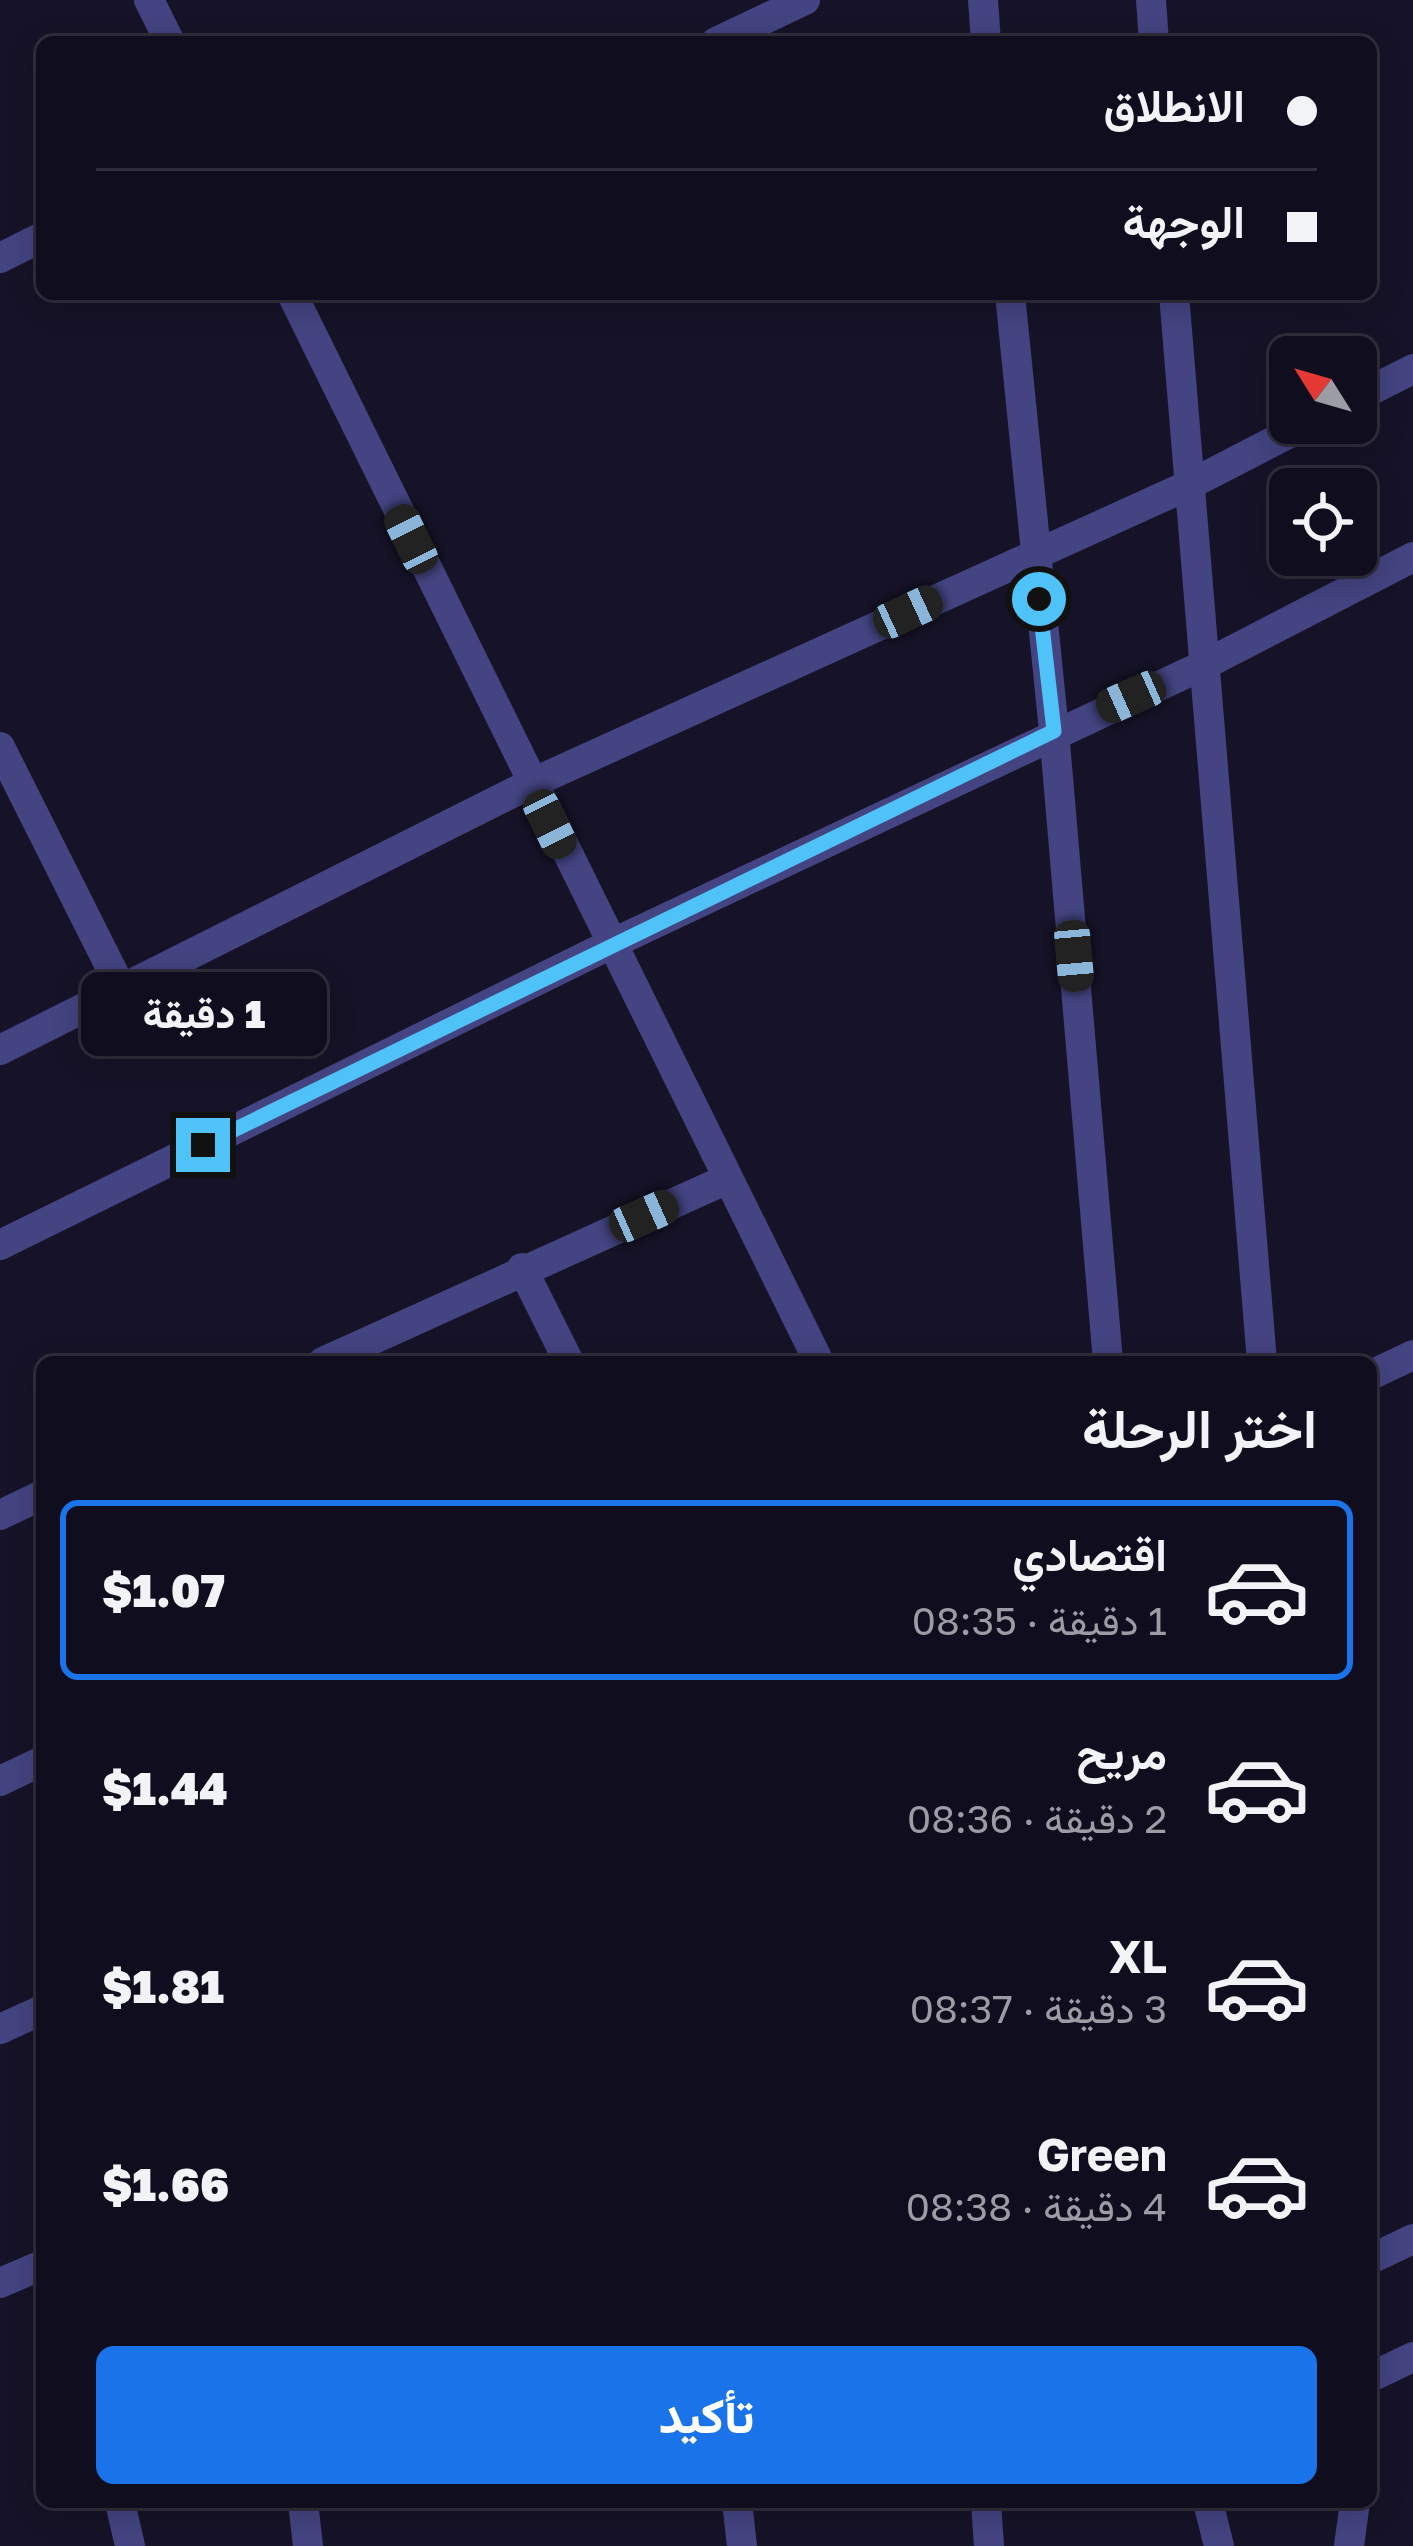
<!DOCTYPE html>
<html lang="ar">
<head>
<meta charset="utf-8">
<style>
	:root { --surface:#100e1e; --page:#1e1c2b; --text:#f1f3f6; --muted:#9c9ca4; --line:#302e3c; --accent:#1a73e8 }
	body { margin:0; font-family:"Golos Text",Vazirmatn,sans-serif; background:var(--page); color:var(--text); direction:rtl; height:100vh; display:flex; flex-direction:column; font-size:45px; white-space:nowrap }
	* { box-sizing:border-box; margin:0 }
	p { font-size:39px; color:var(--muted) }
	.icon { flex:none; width:66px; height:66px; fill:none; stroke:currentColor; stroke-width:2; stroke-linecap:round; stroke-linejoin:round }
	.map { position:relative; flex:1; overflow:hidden; direction:ltr }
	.details { position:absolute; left:36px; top:1356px; width:1341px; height:1152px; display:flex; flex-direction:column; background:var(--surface); border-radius:18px; box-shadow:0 6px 30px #0003,0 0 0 3px var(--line); direction:rtl }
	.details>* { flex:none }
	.hud { position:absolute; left:36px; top:36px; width:1341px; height:264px; border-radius:18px; box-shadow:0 6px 30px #0003,0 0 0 3px var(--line); direction:rtl; display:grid; align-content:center; height:264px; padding:0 60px; background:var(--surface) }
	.needle { width:78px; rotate:307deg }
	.fabs { position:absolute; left:1269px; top:336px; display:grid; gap:24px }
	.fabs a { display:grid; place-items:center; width:108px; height:108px; border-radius:18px; background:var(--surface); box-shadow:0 6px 30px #0003,0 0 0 3px var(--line); font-size:60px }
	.end { position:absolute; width:54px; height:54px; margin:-27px; border:15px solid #4fc3f7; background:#111; box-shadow:0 0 0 6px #111 }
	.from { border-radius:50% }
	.bubble { position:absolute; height:84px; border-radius:18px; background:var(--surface); box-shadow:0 6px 30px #0003,0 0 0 3px var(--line); font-size:39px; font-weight:800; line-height:84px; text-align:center; direction:rtl }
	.car { position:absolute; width:36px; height:72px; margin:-36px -18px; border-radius:15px; box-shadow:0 0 9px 3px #0007; background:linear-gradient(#222 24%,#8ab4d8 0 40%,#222 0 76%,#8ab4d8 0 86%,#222 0) }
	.hud b { display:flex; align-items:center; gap:42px; height:114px; font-size:45px }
	.hud b+b { border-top:3px solid var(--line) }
	.hud i { width:30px; height:30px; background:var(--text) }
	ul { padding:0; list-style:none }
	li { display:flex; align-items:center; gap:36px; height:180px; margin:0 24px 18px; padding:0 36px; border:6px solid transparent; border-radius:18px }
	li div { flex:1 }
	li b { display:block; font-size:45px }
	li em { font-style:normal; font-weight:800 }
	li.selected { border-color:var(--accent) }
	li>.icon { width:108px; height:108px; stroke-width:1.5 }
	h2 { padding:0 60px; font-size:54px; line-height:144px }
	.button { display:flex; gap:24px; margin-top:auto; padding:24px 60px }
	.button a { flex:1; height:138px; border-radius:18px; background:var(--accent); color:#fff; font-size:48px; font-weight:800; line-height:138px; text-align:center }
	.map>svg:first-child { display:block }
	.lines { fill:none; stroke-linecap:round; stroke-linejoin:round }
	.minor { stroke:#434481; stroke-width:30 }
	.route { stroke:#4fc3f7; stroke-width:15 }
</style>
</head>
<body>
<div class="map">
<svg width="1413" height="2546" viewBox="0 0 1413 2546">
	<rect width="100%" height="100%" fill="#161328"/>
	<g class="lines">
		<!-- minor -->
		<path class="minor" d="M149 0 170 42
			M983 0 986 42
			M1151 0 1154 42
			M716 42 805 0
			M0 258 42 237
			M292 294 819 1362
			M1010 294 1054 731 1108 1362
			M1174 294 1262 1362
			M1356 398 1413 369
			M0 747 123 992
			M0 1050 530 784 1189 485 1309 423
			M0 1245 609 945 1208 663 1413 557
			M522 1268 569 1362
			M323 1362 725 1180
			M1371 1375 1413 1355
			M0 1515 42 1495
			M0 1781 42 1761
			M0 2029 42 2010
			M1371 2259 1413 2239
			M0 2283 42 2265
			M1371 2377 1413 2357
			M120 2502 130 2546
			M303 2502 308 2546
			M737 2502 742 2546
			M986 2502 989 2546
			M1208 2502 1219 2546
			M1349 2546 1355 2502"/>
	</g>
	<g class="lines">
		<!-- route -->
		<path class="route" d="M203 1145 1054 731 1039 599"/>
	</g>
</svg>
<div class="fabs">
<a><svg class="needle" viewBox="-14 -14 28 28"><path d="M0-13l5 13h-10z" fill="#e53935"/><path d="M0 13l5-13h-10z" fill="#9c9ca4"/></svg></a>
<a><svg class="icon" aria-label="locate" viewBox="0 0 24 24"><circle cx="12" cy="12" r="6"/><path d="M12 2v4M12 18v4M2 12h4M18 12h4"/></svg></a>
</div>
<i class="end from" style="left:1039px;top:599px"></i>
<i class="end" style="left:203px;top:1145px"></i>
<div class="bubble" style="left:81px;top:972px;width:246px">1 دقيقة</div>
<i class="car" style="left:411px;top:539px;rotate:334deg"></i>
<i class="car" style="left:908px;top:612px;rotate:65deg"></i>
<i class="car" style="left:1131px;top:697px;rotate:246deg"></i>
<i class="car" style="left:550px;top:824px;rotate:154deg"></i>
<i class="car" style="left:1074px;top:956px;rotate:175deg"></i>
<i class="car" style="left:644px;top:1216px;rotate:66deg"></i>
<div class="hud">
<b><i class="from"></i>الانطلاق</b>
<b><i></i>الوجهة</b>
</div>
<section class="details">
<h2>اختر الرحلة</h2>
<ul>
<li class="selected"><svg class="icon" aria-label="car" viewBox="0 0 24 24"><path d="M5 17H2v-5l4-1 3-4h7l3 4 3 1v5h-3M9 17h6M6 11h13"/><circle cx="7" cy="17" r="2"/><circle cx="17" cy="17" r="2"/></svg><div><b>اقتصادي</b><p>1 دقيقة · 08:35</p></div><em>$1.07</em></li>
<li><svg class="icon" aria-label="car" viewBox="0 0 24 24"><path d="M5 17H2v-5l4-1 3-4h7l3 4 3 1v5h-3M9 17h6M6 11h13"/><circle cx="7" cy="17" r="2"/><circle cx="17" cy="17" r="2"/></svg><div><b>مريح</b><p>2 دقيقة · 08:36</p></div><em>$1.44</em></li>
<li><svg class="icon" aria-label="car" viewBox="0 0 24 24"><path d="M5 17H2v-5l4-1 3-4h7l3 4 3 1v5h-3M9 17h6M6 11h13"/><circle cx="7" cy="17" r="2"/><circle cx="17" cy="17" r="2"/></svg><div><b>XL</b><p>3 دقيقة · 08:37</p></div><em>$1.81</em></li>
<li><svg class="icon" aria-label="car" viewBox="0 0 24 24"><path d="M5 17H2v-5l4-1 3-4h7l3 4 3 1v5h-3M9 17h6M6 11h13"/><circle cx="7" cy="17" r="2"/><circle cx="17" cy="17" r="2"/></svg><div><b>Green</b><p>4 دقيقة · 08:38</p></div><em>$1.66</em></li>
</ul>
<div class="button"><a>تأكيد</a></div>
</section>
</div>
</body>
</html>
